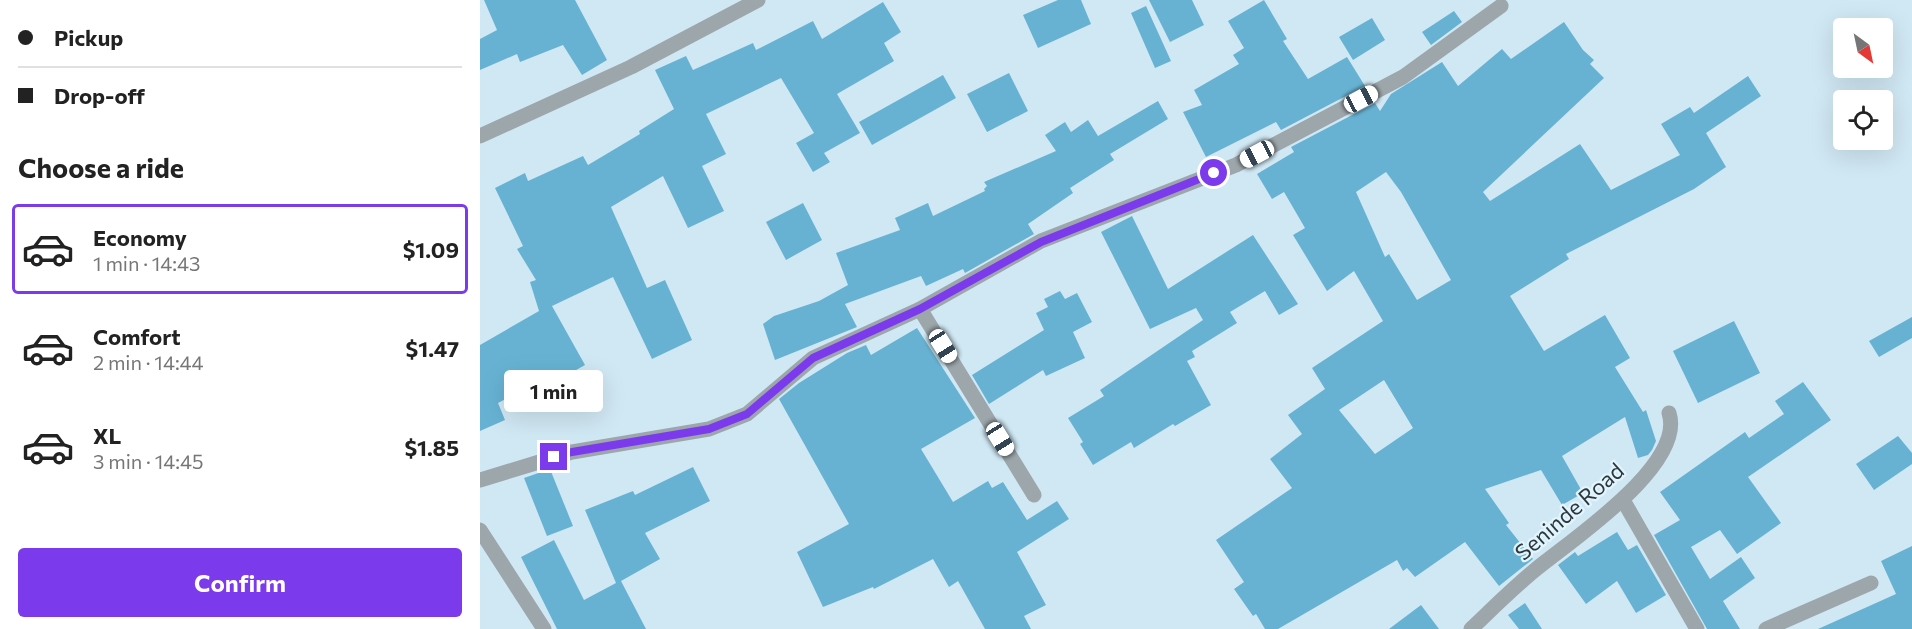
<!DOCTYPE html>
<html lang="en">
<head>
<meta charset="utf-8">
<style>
	:root { --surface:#fff; --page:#f6f6f6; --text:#222; --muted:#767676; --line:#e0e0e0; --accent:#7c3aed }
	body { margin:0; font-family:Commissioner,sans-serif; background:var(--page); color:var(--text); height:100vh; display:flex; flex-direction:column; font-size:22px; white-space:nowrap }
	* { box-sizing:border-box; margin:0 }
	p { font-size:20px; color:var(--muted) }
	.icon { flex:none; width:33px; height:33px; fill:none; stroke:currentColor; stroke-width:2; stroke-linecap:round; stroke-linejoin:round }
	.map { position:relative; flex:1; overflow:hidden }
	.side { display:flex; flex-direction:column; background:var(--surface); width:480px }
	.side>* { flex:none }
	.guide { display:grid; align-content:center; height:132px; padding:0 18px; background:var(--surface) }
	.needle { width:39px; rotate:147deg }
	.fabs { position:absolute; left:1353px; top:18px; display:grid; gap:12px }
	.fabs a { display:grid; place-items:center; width:60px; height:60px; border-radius:6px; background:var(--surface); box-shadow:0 6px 24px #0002; font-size:30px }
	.end { position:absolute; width:27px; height:27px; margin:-14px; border:8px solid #7c3aed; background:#fff; box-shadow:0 0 0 3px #fff }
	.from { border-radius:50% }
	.bubble { position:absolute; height:42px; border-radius:6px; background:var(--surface); box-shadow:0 6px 24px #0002; font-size:20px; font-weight:700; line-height:42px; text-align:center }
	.car { position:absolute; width:18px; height:36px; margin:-18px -9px; border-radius:8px; box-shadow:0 0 4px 2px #0007; background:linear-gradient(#fff 24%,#345 0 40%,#fff 0 76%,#345 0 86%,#fff 0) }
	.guide b { display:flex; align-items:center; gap:21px; height:57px; font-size:22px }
	.guide b+b { border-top:2px solid var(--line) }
	.guide i { width:15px; height:15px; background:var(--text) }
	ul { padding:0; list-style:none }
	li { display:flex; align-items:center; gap:18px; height:90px; margin:0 12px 9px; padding:0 6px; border:3px solid transparent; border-radius:6px }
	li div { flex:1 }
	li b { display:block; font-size:22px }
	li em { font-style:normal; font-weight:700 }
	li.on { border-color:var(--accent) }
	li>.icon { width:54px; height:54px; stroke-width:1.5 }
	h2 { padding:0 18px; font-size:27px; line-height:72px }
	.primary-button { display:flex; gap:12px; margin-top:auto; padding:12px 18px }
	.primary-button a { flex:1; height:69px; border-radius:6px; background:var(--accent); color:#fff; font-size:24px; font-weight:700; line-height:69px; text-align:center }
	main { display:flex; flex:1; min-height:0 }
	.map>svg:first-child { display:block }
	.building { fill:#67b2d3; fill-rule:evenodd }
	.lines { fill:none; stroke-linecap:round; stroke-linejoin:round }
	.street { stroke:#9ca6ab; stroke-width:15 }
	.route { stroke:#7c3aed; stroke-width:8 }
	.labels { text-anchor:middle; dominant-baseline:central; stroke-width:4.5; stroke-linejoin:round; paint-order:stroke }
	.street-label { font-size:22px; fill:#2e373c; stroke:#e1f5fe }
</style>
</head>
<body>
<main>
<section class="side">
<div class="guide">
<b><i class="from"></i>Pickup</b>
<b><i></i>Drop-off</b>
</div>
<h2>Choose a ride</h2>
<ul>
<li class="on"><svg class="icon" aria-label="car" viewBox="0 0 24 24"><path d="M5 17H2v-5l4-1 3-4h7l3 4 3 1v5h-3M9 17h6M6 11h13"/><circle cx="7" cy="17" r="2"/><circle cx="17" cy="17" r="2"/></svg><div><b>Economy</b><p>1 min · 14:43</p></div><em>$1.09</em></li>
<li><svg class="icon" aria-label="car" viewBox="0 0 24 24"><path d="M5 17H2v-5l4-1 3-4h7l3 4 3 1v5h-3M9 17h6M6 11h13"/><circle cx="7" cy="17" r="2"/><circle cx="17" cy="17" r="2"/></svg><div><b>Comfort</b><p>2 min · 14:44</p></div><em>$1.47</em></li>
<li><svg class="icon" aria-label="car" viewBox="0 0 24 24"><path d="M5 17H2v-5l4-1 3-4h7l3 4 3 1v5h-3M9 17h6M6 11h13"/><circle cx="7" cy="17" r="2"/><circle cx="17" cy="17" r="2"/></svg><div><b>XL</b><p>3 min · 14:45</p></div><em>$1.85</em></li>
</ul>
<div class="primary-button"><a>Confirm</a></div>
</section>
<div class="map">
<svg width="1432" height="629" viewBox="0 0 1432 629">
	<rect width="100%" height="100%" fill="#d0e8f4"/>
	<!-- building -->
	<path class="building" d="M4 0H95L127 60 102 75 83 45 40 62 37 54 0 70V39L17 30Z
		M578 0H601L611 24 558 48 543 15Z
		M669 0H712L724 25 690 42Z
		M784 0 807 39 803 41 828 79 867 57 885 86 801 130 796 122 726 157 703 112 722 105 714 90 759 64 753 55 764 48 748 21Z
		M403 2 421 32 404 43 414 61 357 94 380 133 344 153 350 162 333 172 316 143 334 133 301 78 226 114 246 154 222 166 244 211 208 228 183 176 131 207 167 288 185 280 212 340 172 359 133 277 72 306 105 365 75 382 71 375 18 403 25 420 0 431V345L59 311 50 282 56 280 37 249 43 246 15 188 45 173 48 181 103 156 108 165 160 134 159 131 194 109 175 70 206 56 213 70 273 43 276 50 333 21 342 39Z
		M666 6 691 61 675 68 651 13Z
		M974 11 982 22 951 45 942 32Z
		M892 18 905 40 873 60 859 37Z
		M1084 22 1103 50 1114 60 1110 64 1124 78 1003 192 1010 201 1100 144 1131 190 1200 155 1181 124 1210 107 1214 113 1268 76 1281 96 1226 133 1246 167 1214 189 1086 254 1089 259 1030 296 1064 351 1125 315 1150 358 1135 367 1163 412 1166 410 1176 441 1172 450 1168 455 1158 458 1145 417 1082 456 1103 493 1082 505 1061 470 1005 489 1029 523 1026 525 1053 559 1019 586 985 542 935 577 927 568 923 571 917 560 798 629H785L776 614 773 616 754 589 764 582 736 540 812 488 790 459 822 434 808 415 845 389 832 368 903 321 874 271 847 291 813 235 825 228 804 192 792 199 777 174 814 152 811 147 895 103 900 111 911 94 962 62 978 86 1022 49 1031 59ZM906 172 921 192 971 280 937 300 909 254 905 257 876 192ZM904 380 933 428 895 454 859 410Z
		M529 73 548 111 507 132 487 94Z
		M463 75 476 98 392 145 379 122Z
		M678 101 688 119 630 154 634 160 590 188 593 193 548 224 554 234 485 273 483 269 446 286 441 276 365 304 377 327 295 360 283 324 294 316 339 301 368 285 356 253 420 230 415 218 448 203 453 216 505 191 504 189 507 186 504 182 576 151 565 135 585 122 591 132 608 120 618 136Z
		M323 203 342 240 306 260 286 222Z
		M652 216 688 289 773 235 818 304 799 315 785 291 750 312 757 323 712 351 715 357 707 361 731 405 695 426 693 424 654 448 651 442 613 465 600 444 603 442 588 418 624 396 620 390 723 320 716 308 670 329 621 232Z
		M580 291 585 299 597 293 612 322 593 332 605 358 566 376 563 370 509 404 492 375 564 330 556 313 568 307 564 299Z
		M1432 317V338L1399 357 1389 341Z
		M1254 321 1280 373 1218 403 1193 351Z
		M437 328 495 418 441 449 473 502 508 481 512 488 523 482 547 520 577 501 589 519 537 552 566 605 544 616 551 629H505L478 581 469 587 453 559 394 589 393 587 343 607 317 552 369 524 299 399 319 383 367 353 386 345 391 355Z
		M1323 382 1351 420 1268 477 1301 523 1257 554 1240 530 1211 547 1230 579 1261 557 1275 578 1243 601 1260 629H1227L1174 535 1200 520 1180 492 1265 432 1269 438 1304 414 1295 401Z
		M1418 436 1432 453V464L1394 490 1376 464Z
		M213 467 230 501 165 533 180 559 141 581 166 629H77L41 557 74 540 104 600 136 583 105 510 153 491 155 495Z
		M70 469 93 526 67 536 44 478Z
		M1137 532 1148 550 1157 545 1186 595 1156 613 1137 581 1106 604 1078 565 1095 552 1098 556Z
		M1432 546V629H1338L1416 594 1401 561Z
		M1045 603 1062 629H1039L1028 615Z
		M941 605 959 629H909Z"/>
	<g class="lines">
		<!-- street -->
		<path class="street" d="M0 136 151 67 278 0
			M440 309 554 495
			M0 480 92 452 229 429 267 414 333 358 440 309 561 241 756 165 923 77 1021 6
			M1143 500 1217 629
			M0 530 64 629
			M991 629C1012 609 1033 588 1055 570 1090 541 1206 465 1189 413
			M1286 629 1391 583"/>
	</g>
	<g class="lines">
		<!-- route -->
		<path class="route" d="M74 457 92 452 229 429 267 414 333 358 440 309 561 242 734 173"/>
	</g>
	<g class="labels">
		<!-- street labels -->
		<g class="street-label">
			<text transform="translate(1089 511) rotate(-41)">Seninde Road</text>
		</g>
	</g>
</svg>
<div class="fabs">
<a><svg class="needle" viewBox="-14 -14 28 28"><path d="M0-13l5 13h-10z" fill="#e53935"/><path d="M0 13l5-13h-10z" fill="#767676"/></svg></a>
<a><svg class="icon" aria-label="locate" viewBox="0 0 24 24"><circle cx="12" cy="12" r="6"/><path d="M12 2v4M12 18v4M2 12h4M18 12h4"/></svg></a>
</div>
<i class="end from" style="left:734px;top:173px"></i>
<i class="end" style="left:74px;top:457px"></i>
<div class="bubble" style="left:24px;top:370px;width:99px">1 min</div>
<i class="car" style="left:881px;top:99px;rotate:62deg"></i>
<i class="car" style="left:777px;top:154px;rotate:242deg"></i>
<i class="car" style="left:463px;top:346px;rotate:148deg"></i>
<i class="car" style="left:520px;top:439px;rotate:148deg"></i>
</div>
</main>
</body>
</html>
